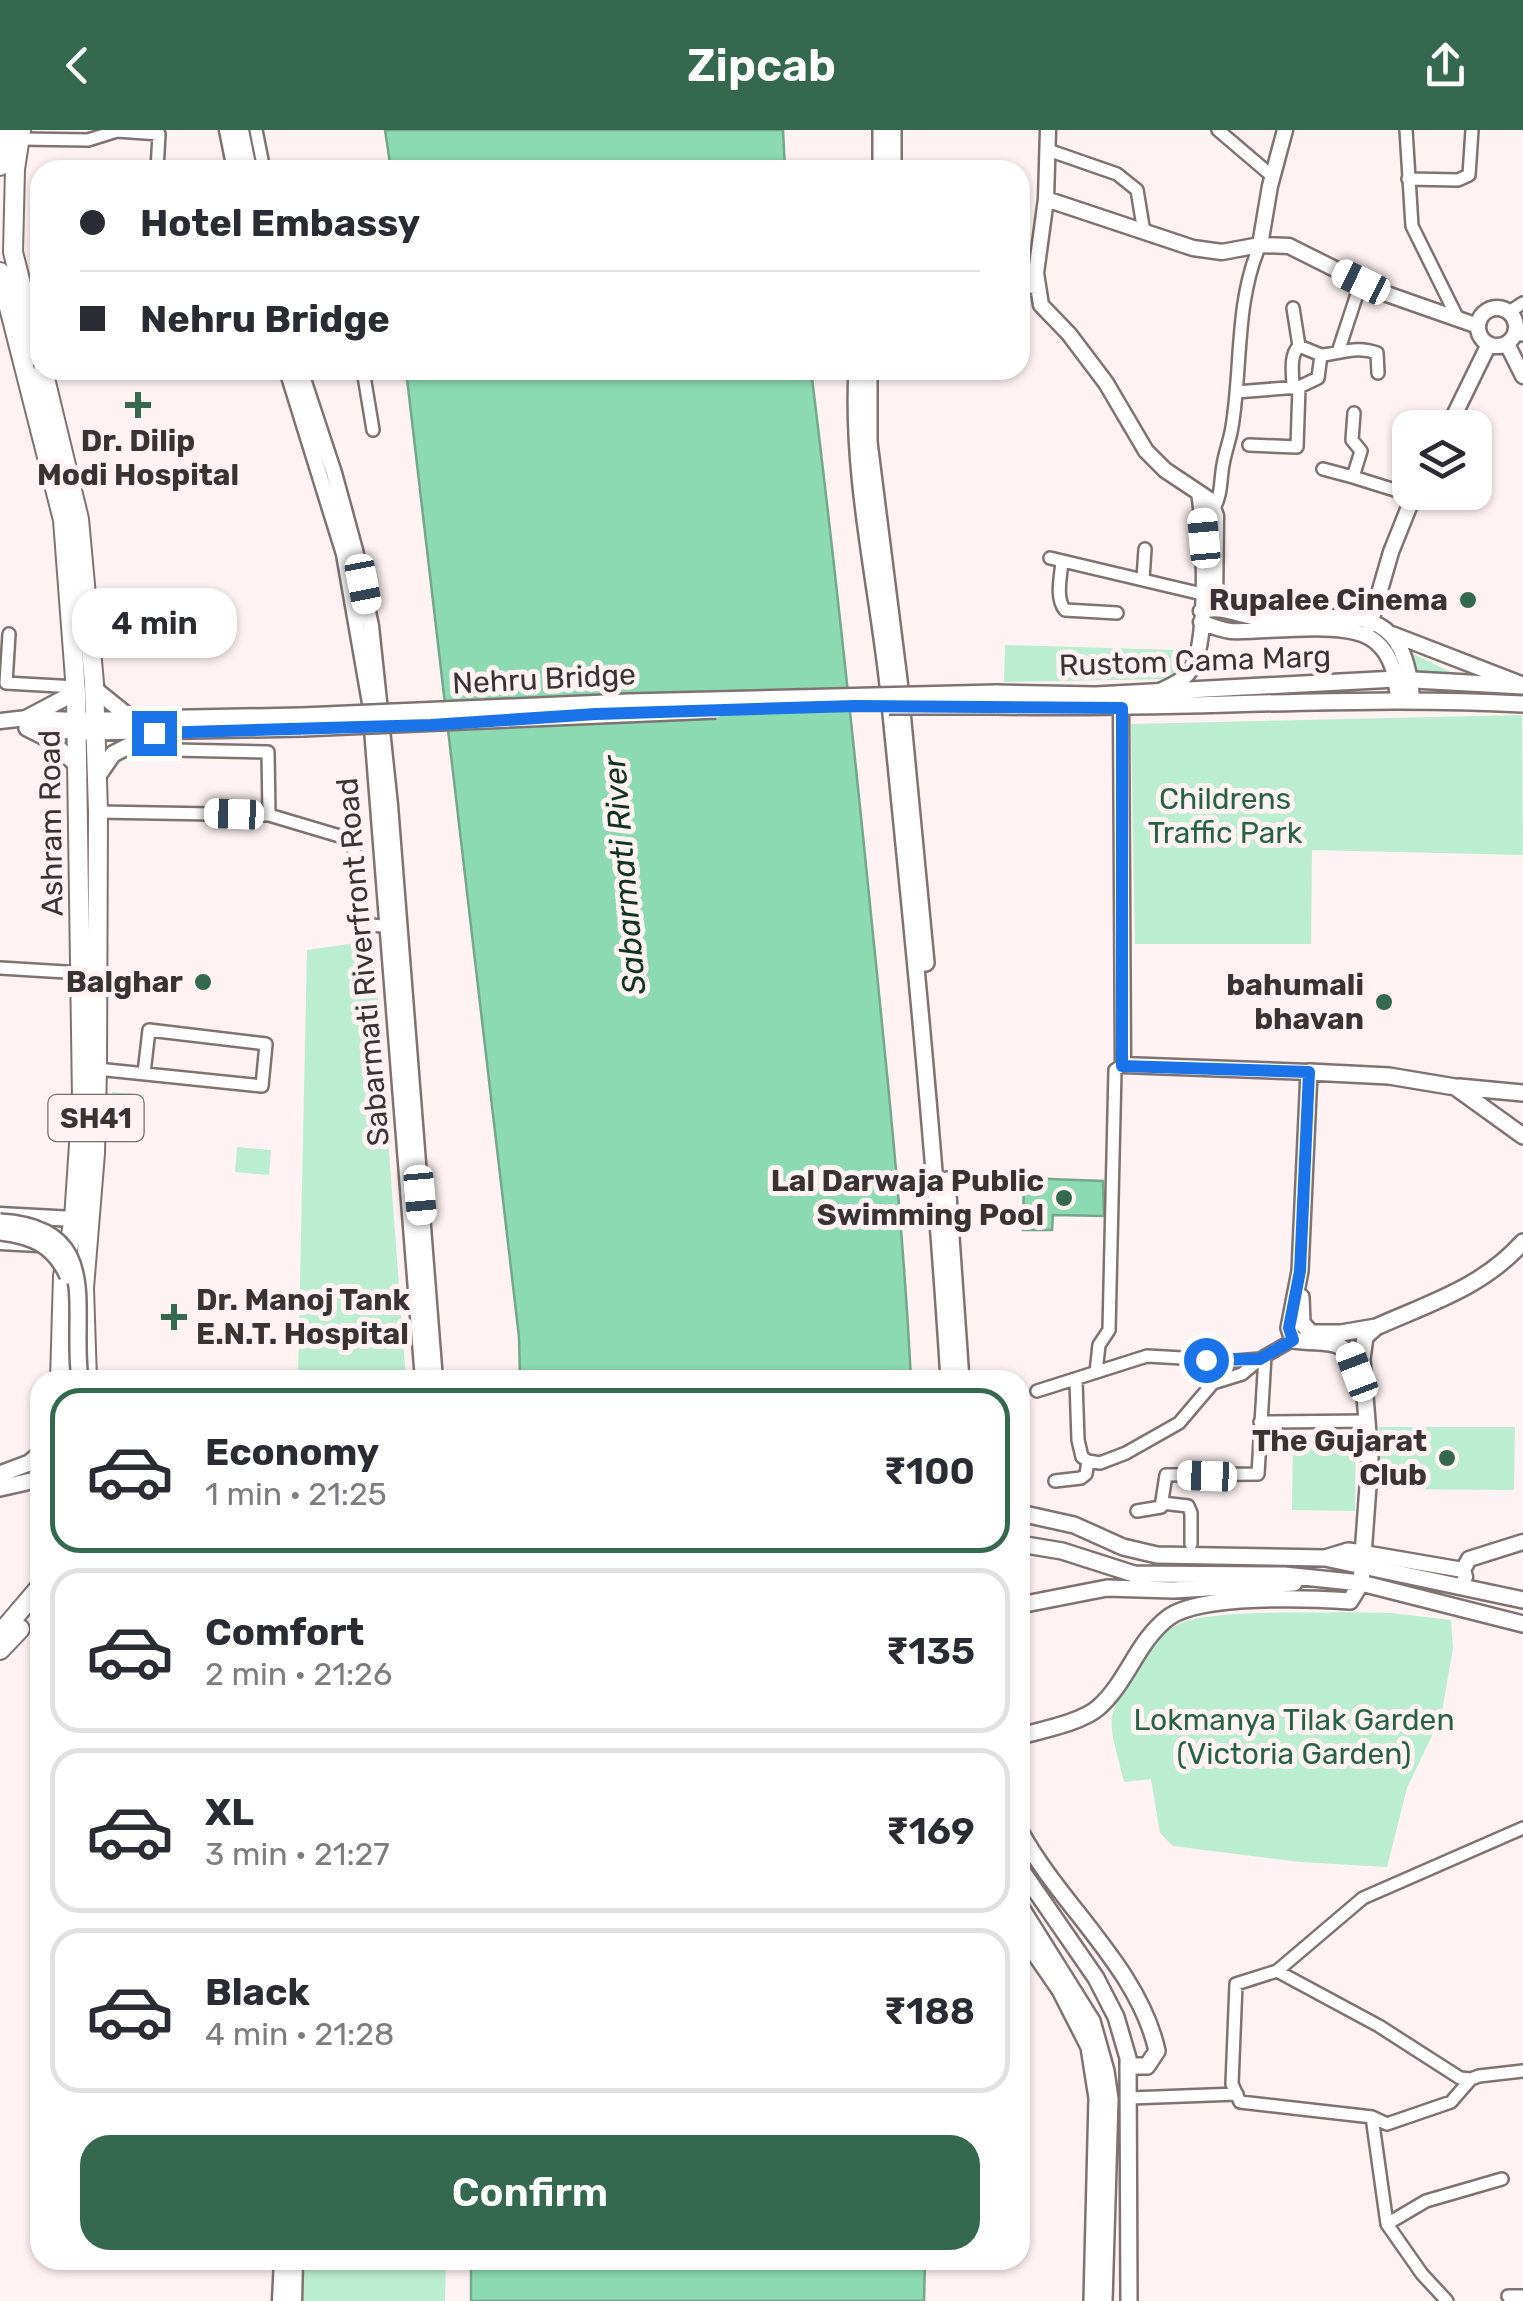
<!DOCTYPE html>
<html lang="en">
<head>
<meta charset="utf-8">
<style>
	:root { --surface:#fff; --page:#f7f7f7; --text:#2b2b33; --muted:#7c7c81; --line:#e1e1e2; --accent:#34694f }
	body { margin:0; font-family:Rubik,sans-serif; background:var(--page); color:var(--text); height:100vh; display:flex; flex-direction:column; font-size:38px; white-space:nowrap }
	* { box-sizing:border-box; margin:0 }
	p { font-size:32px; color:var(--muted) }
	.icon { flex:none; width:55px; height:55px; fill:none; stroke:currentColor; stroke-width:2; stroke-linecap:round; stroke-linejoin:round }
	.map { position:relative; flex:1; overflow:hidden }
	.details { position:absolute; left:30px; top:1240px; width:1000px; height:900px; display:flex; flex-direction:column; background:var(--surface); border-radius:30px; box-shadow:0 2px 8px #0004 }
	.details>* { flex:none }
	.top-card { position:absolute; left:30px; top:30px; width:1000px; height:220px; border-radius:30px; box-shadow:0 2px 8px #0004; display:grid; align-content:center; height:220px; padding:0 50px; background:var(--surface) }
	.controls { position:absolute; left:1392px; top:280px; display:grid; gap:20px }
	.controls a { display:grid; place-items:center; width:100px; height:100px; border-radius:20px; background:var(--surface); box-shadow:0 2px 8px #0004; font-size:50px }
	.end { position:absolute; width:45px; height:45px; margin:-22px; border:12px solid #1a73e8; background:#fff; box-shadow:0 0 0 5px #fff }
	.from { border-radius:50% }
	.bubble { position:absolute; height:70px; border-radius:30px; background:var(--surface); box-shadow:0 2px 8px #0004; font-size:32px; font-weight:600; line-height:70px; text-align:center }
	.car { position:absolute; width:30px; height:60px; margin:-30px -15px; border-radius:12px; box-shadow:0 0 8px 2px #0007; background:linear-gradient(#fff 24%,#345 0 40%,#fff 0 76%,#345 0 86%,#fff 0) }
	.top-card b { display:flex; align-items:center; gap:35px; height:95px; font-size:38px }
	.top-card b+b { border-top:2px solid var(--line) }
	.top-card i { width:25px; height:25px; background:var(--text) }
	ul { padding:18px 0 0; list-style:none }
	li { display:flex; align-items:center; gap:30px; height:165px; margin:0 20px 15px; padding:0 30px; border:5px solid var(--line); border-radius:30px }
	li div { flex:1 }
	li b { display:block; font-size:38px }
	li em { font-style:normal; font-weight:600 }
	li.active { border-color:var(--accent) }
	li>.icon { width:90px; height:90px; stroke-width:1.5 }
	.primary-button { display:flex; gap:20px; margin-top:auto; padding:20px 50px }
	.primary-button a { flex:1; height:115px; border-radius:30px; background:var(--accent); color:#fff; font-size:40px; font-weight:600; line-height:115px; text-align:center }
	header { display:flex; justify-content:space-between; align-items:center; height:130px; padding:0 50px; background:var(--accent); color:#fff; font-size:45px; font-weight:600 }
	.map>svg:first-child { display:block }
	.green { fill:#bbedd1 }
	.water { fill:#8cdab2; stroke:#73a88c; stroke-width:2.5 }
	.lines { fill:none; stroke-linecap:round; stroke-linejoin:round }
	.minor-casing { stroke:#7f7372; stroke-width:16 }
	.tertiary-casing { stroke:#7f7372; stroke-width:19 }
	.secondary-casing { stroke:#7f7372; stroke-width:20 }
	.primary-casing { stroke:#7f7372; stroke-width:22 }
	.minor { stroke:#fff; stroke-width:11 }
	.tertiary { stroke:#fff; stroke-width:14 }
	.secondary { stroke:#fff; stroke-width:15 }
	.primary { stroke:#fff; stroke-width:18 }
	.secondary-bridge-casing { stroke:#7f7372; stroke-width:20; stroke-linecap:butt }
	.secondary-bridge { stroke:#fff; stroke-width:15 }
	.route { stroke:#1a73e8; stroke-width:12 }
	.poi-dot { fill:#34694f; stroke:#fef3f2; stroke-width:4 }
	.labels { text-anchor:middle; dominant-baseline:central; stroke-width:10; stroke-linejoin:round; paint-order:stroke }
	.shield { fill:#fef3f2; stroke:#746d6c; stroke-width:2.5 }
	.shield-label { font-size:28px; font-weight:bold; fill:#393433 }
	.poi-label { font-size:30px; font-weight:bold; fill:#393433; stroke:#fef3f2; text-anchor:end }
	.street-label { font-size:30px; fill:#393433; stroke:#fef3f2 }
	.park-label { font-size:30px; fill:#276247; stroke:#fef3f2 }
	.water-label { font-size:32px; font-style:italic; fill:#103323; stroke:#fef3f2 }
</style>
</head>
<body>
<header><svg class="icon" aria-label="back" viewBox="0 0 24 24"><path d="M15 5l-7 7 7 7"/></svg>Zipcab<svg class="icon" aria-label="share" viewBox="0 0 24 24"><path d="M12 15V3M7 8l5-5 5 5M5 13v7h14v-7"/></svg></header>
<div class="map">
<svg width="1523" height="2171" viewBox="0 0 1523 2171">
	<rect width="100%" height="100%" fill="#fef3f2"/>
	<!-- green -->
	<path class="green" d="M1005 515 1177 520 1185 528 1171 549 1004 552Z
		M1403 519 1459 546 1414 542Z
		M1522 585 1523 725 1312 720 1311 814H1135L1131 594Z
		M362 812 374 818 406 1250H309L298 1247 307 820Z
		M112 962 144 965 143 982 111 979Z
		M237 1017 271 1020 269 1045 235 1042Z
		M1379 1297H1515L1514 1360 1379 1359Z
		M1293 1305H1356L1355 1381 1292 1380Z
		M1341 1482 1391 1483 1451 1490 1453 1518 1441 1587 1407 1658 1387 1737 1300 1732 1173 1716 1160 1703 1151 1649 1124 1652C1110 1592 1101 1591 1137 1537 1147 1522 1157 1506 1173 1497 1203 1478 1301 1484 1341 1482Z
		M302 2130H440L446 2133 445 2171H301Z"/>
	<!-- water -->
	<path class="water" d="M385 0H783L785 40H391Z
		M406 240H811C833 418 852 596 870 775 886 933 903 1091 911 1250H520L519 1207Z
		M1024 1048 1103 1051 1104 1086 1053 1085 1052 1100H1023Z
		M471 2130H925L924 2171H471Z"/>
	<g class="lines">
		<!-- minor casing -->
		<g class="minor-casing">
			<path id="minor" d="M256 0 264 40
				M1218 0 1272 46
				M1406 0 1412 96 1458 189
				M20 9 88 10 117 1 159 4 157 40
				M1048 20 1117 44 1137 60 1144 102
				M1408 49 1458 50 1469 45 1472 0
				M1509 182 1523 173
				M1515 204 1523 205
				M1339 219 1361 152
				M1321 225C1340 224 1356 215 1377 223L1378 243
				M363 240 373 300
				M1293 258C1293 244 1289 226 1299 216
				M1236 262 1299 257 1318 248 1321 225 1299 216 1293 178
				M1354 283 1352 310 1361 321 1353 347 1414 366
				M1249 315 1297 317 1299 257
				M1323 339 1353 347
				M1213 380C1222 365 1220 351 1223 335 1225 322 1230 310 1232 297 1242 237 1235 172 1260 115
				M1050 428 1202 464
				M1062 431C1061 446 1055 468 1065 480L1117 483
				M1143 449 1145 419
				M9 504 6 553 76 557
				M98 682 269 685 268 622 127 619
				M269 685 353 710 361 785 371 795 393 797
				M0 838 82 843
				M97 939 262 956 266 914 149 900 144 943
				M1096 1242 1099 1215 1109 1200 1115 940 1123 935
				M1076 1251 1078 1310 1082 1327 1088 1331 1100 1333 1126 1323 1179 1293 1213 1253 1242 1244 1260 1229
				M1037 1261 1147 1226 1236 1231 1260 1229 1293 1210
				M1260 1292 1368 1291
				M1055 1351 1081 1348 1086 1344 1088 1331
				M1162 1373 1188 1376 1191 1383V1414
				M1137 1381 1161 1377 1166 1345 1258 1344 1265 1226
				M1523 1698 1363 1768 1277 1841 1236 1854 1232 1954 1240 1972 1372 1987 1387 1994 1451 1972 1471 1949 1479 1946 1523 1941
				M1277 1841 1379 1896 1460 1948 1471 1949
				M1130 1968 1237 1964
				M1372 1987 1387 2094 1426 2071 1502 2049
				M1387 2094 1422 2144 1447 2171
				M1508 2166H1523"/>
		</g>
		<!-- tertiary casing -->
		<g class="tertiary-casing">
			<path id="tertiary" d="M227 0 235 40
				M241 0 249 40
				M1048 0 1046 69 1036 143 1041 175 1069 204 1106 253 1146 321 1165 340 1210 370 1216 386 1215 477
				M1046 69 1193 118 1222 122 1260 115 1289 116 1381 162 1478 196
				M1260 115 1270 56 1285 0
				M1020 155 1037 156
				M1478 197a19 19 0 1 1 38 0a19 19 0 1 1-38 0Z
				M1507 214 1523 246
				M287 240 344 424 370 573 423 1250
				M300 240 334 343 355 420 371 496 390 675 435 1250
				M1448 298 1489 214
				M1201 481C1223 474 1245 489 1269 489 1346 490 1404 465 1412 569
				M1201 492C1211 496 1221 500 1231 501 1267 503 1350 488 1376 512 1393 526 1396 548 1398 569
				M1370 495 1391 422 1415 362
				M1392 504 1521 554
				M1162 560C1175 554 1186 549 1193 536 1208 509 1205 396 1199 363
				M1121 578 1123 935 1309 942
				M0 591 27 588 76 590
				M32 598 76 602
				M0 1085 74 1089
				M0 1112 38 1114
				M1364 1423 1463 1440
				M1465 1447 1463 1440 1469 1429 1523 1412
				M280 2171 282 2130
				M294 2171 295 2130"/>
		</g>
		<!-- secondary casing -->
		<g class="secondary-casing">
			<path id="secondary" d="M881 40V0
				M893 40V0
				M857 240C851 348 878 457 889 564 912 792 935 1021 949 1250
				M869 240V312L899 550 926 833
				M94 553 97 561 133 590
				M996 563 1096 565 1396 549 1523 556
				M995 576C1171 580 1347 565 1523 574
				M27 588 76 562
				M86 590 302 586
				M27 598 47 608 75 633
				M87 602 303 598
				M97 647 113 624 150 605
				M1459 957 1523 963
				M947 1050 961 1250
				M1301 1167 1302 1193 1311 1203H1341L1376 1197
				M1358 1243C1343 1204 1330 1215 1293 1210L1289 1198 1300 1141 1309 942 1389 946 1455 957 1523 1006
				M0 1344 29 1333 40 1324
				M0 1358 40 1349
				M1020 1383 1074 1395 1123 1417 1157 1425 1325 1428 1523 1470
				M1020 1414 1062 1421 1134 1444 1284 1445 1361 1453 1523 1494
				M1325 1428 1348 1421 1364 1423
				M1020 1475 1107 1458 1173 1460 1294 1453
				M1020 1606C1042 1600 1083 1592 1099 1577 1128 1551 1137 1511 1169 1487 1202 1464 1308 1468 1350 1471L1361 1453 1370 1328 1362 1229 1365 1207 1376 1197C1430 1173 1483 1157 1523 1112
				M1020 1701C1060 1775 1139 1838 1157 1921L1147 1936H1128
				M1020 1738 1096 1848 1116 1887 1128 1928 1129 2171
				M1020 1776 1092 1891 1106 1941 1110 1969 1104 2171
				M1020 1802 1060 1860 1089 1917 1097 1968 1092 2171"/>
		</g>
		<!-- primary casing -->
		<g class="primary-casing">
			<path id="primary" d="M21 0 15 39 13 122 40 229
				M0 36 4 0
				M0 142 63 390 76 562 82 969 74 1089 63 1146 60 1250
				M43 240 79 389 94 553 98 682 97 939 95 1023 84 1158 87 1250
				M0 1504 40 1457
				M0 1520 20 1499"/>
		</g>
		<!-- minor -->
		<use href="#minor" class="minor"/>
		<!-- tertiary -->
		<use href="#tertiary" class="tertiary"/>
		<!-- secondary -->
		<use href="#secondary" class="secondary"/>
		<!-- primary -->
		<use href="#primary" class="primary"/>
		<!-- secondary-bridge casing -->
		<g class="secondary-bridge-casing">
			<path id="secondary-bridge" d="M889 576H995
				M302 586 629 572 996 563
				M303 598 716 580
				M0 1092C105 1098 70 1179 80 1250
				M1 1102C33 1106 54 1115 68 1146"/>
		</g>
		<!-- secondary-bridge -->
		<use href="#secondary-bridge" class="secondary-bridge"/>
	</g>
	<g class="lines">
		<!-- route -->
		<path class="route" d="M154 603 431 595 596 584 854 576 1122 578V936L1309 942 1300 1141 1289 1198 1293 1210 1260 1229 1206 1230"/>
	</g>
	<!-- markers -->
	<g class="poi-dot">
		<path d="M133 260h10v10h10v10h-10v10h-10v-10h-10v-10h10z"/>
		<circle cx="1468" cy="470" r="10"/>
		<circle cx="203" cy="852" r="10"/>
		<circle cx="1384" cy="872" r="10"/>
		<circle cx="1064" cy="1068" r="10"/>
		<path d="M169 1172h10v10h10v10h-10v10h-10v-10h-10v-10h10z"/>
		<circle cx="1447" cy="1328" r="10"/>
	</g>
	<g class="labels">
		<!-- shield labels -->
		<rect class="shield" x="48.5" y="965" width="95" height="46" rx="8"/>
		<g class="shield-label">
			<text x="96" y="988">SH41</text>
		</g>
		<!-- poi labels -->
		<g class="poi-label">
			<text x="138" y="311" text-anchor="middle">Dr. Dilip<tspan x="138" dy="34">Modi Hospital</tspan></text>
			<text x="1448" y="470">Rupalee Cinema</text>
			<text x="183" y="852">Balghar</text>
			<text x="1364" y="855">bahumali<tspan x="1364" dy="34">bhavan</tspan></text>
			<text x="1044" y="1051">Lal Darwaja Public<tspan x="1044" dy="34">Swimming Pool</tspan></text>
			<text x="196" y="1170" text-anchor="start">Dr. Manoj Tank<tspan x="196" dy="34">E.N.T. Hospital</tspan></text>
			<text x="1427" y="1311">The Gujarat<tspan x="1427" dy="34">Club</tspan></text>
		</g>
		<!-- street labels -->
		<g class="street-label">
			<text transform="translate(1195 531) rotate(-2)">Rustom Cama Marg</text>
			<text transform="translate(544 549) rotate(-3)">Nehru Bridge</text>
			<text transform="translate(51 693) rotate(-91)">Ashram Road</text>
			<text transform="translate(363 832) rotate(-95)">Sabarmati Riverfront Road</text>
		</g>
		<!-- park labels -->
		<g class="park-label">
			<text x="1225" y="669">Childrens<tspan x="1225" dy="34">Traffic Park</tspan></text>
			<text x="1294" y="1590">Lokmanya Tilak Garden<tspan x="1294" dy="34">(Victoria Garden)</tspan></text>
		</g>
		<!-- water labels -->
		<g class="water-label">
			<text transform="translate(624 745) rotate(-95)">Sabarmati River</text>
		</g>
	</g>
</svg>
<div class="controls">
<a><svg class="icon" aria-label="layers" viewBox="0 0 24 24"><path d="M12 4l9 5-9 5-9-5zM3 14l9 5 9-5"/></svg></a>
</div>
<i class="end from" style="left:1206px;top:1230px"></i>
<i class="end" style="left:154px;top:603px"></i>
<div class="bubble" style="left:72px;top:458px;width:165px">4 min</div>
<i class="car" style="left:1361px;top:152px;rotate:296deg"></i>
<i class="car" style="left:1204px;top:408px;rotate:355deg"></i>
<i class="car" style="left:363px;top:454px;rotate:169deg"></i>
<i class="car" style="left:234px;top:684px;rotate:272deg"></i>
<i class="car" style="left:420px;top:1065px;rotate:175deg"></i>
<i class="car" style="left:1357px;top:1242px;rotate:339deg"></i>
<i class="car" style="left:1207px;top:1346px;rotate:272deg"></i>
<div class="top-card">
<b><i class="from"></i>Hotel Embassy</b>
<b><i></i>Nehru Bridge</b>
</div>
<section class="details">
<ul>
<li class="active"><svg class="icon" aria-label="car" viewBox="0 0 24 24"><path d="M5 17H2v-5l4-1 3-4h7l3 4 3 1v5h-3M9 17h6M6 11h13"/><circle cx="7" cy="17" r="2"/><circle cx="17" cy="17" r="2"/></svg><div><b>Economy</b><p>1 min · 21:25</p></div><em>₹100</em></li>
<li><svg class="icon" aria-label="car" viewBox="0 0 24 24"><path d="M5 17H2v-5l4-1 3-4h7l3 4 3 1v5h-3M9 17h6M6 11h13"/><circle cx="7" cy="17" r="2"/><circle cx="17" cy="17" r="2"/></svg><div><b>Comfort</b><p>2 min · 21:26</p></div><em>₹135</em></li>
<li><svg class="icon" aria-label="car" viewBox="0 0 24 24"><path d="M5 17H2v-5l4-1 3-4h7l3 4 3 1v5h-3M9 17h6M6 11h13"/><circle cx="7" cy="17" r="2"/><circle cx="17" cy="17" r="2"/></svg><div><b>XL</b><p>3 min · 21:27</p></div><em>₹169</em></li>
<li><svg class="icon" aria-label="car" viewBox="0 0 24 24"><path d="M5 17H2v-5l4-1 3-4h7l3 4 3 1v5h-3M9 17h6M6 11h13"/><circle cx="7" cy="17" r="2"/><circle cx="17" cy="17" r="2"/></svg><div><b>Black</b><p>4 min · 21:28</p></div><em>₹188</em></li>
</ul>
<div class="primary-button"><a>Confirm</a></div>
</section>
</div>
</body>
</html>
